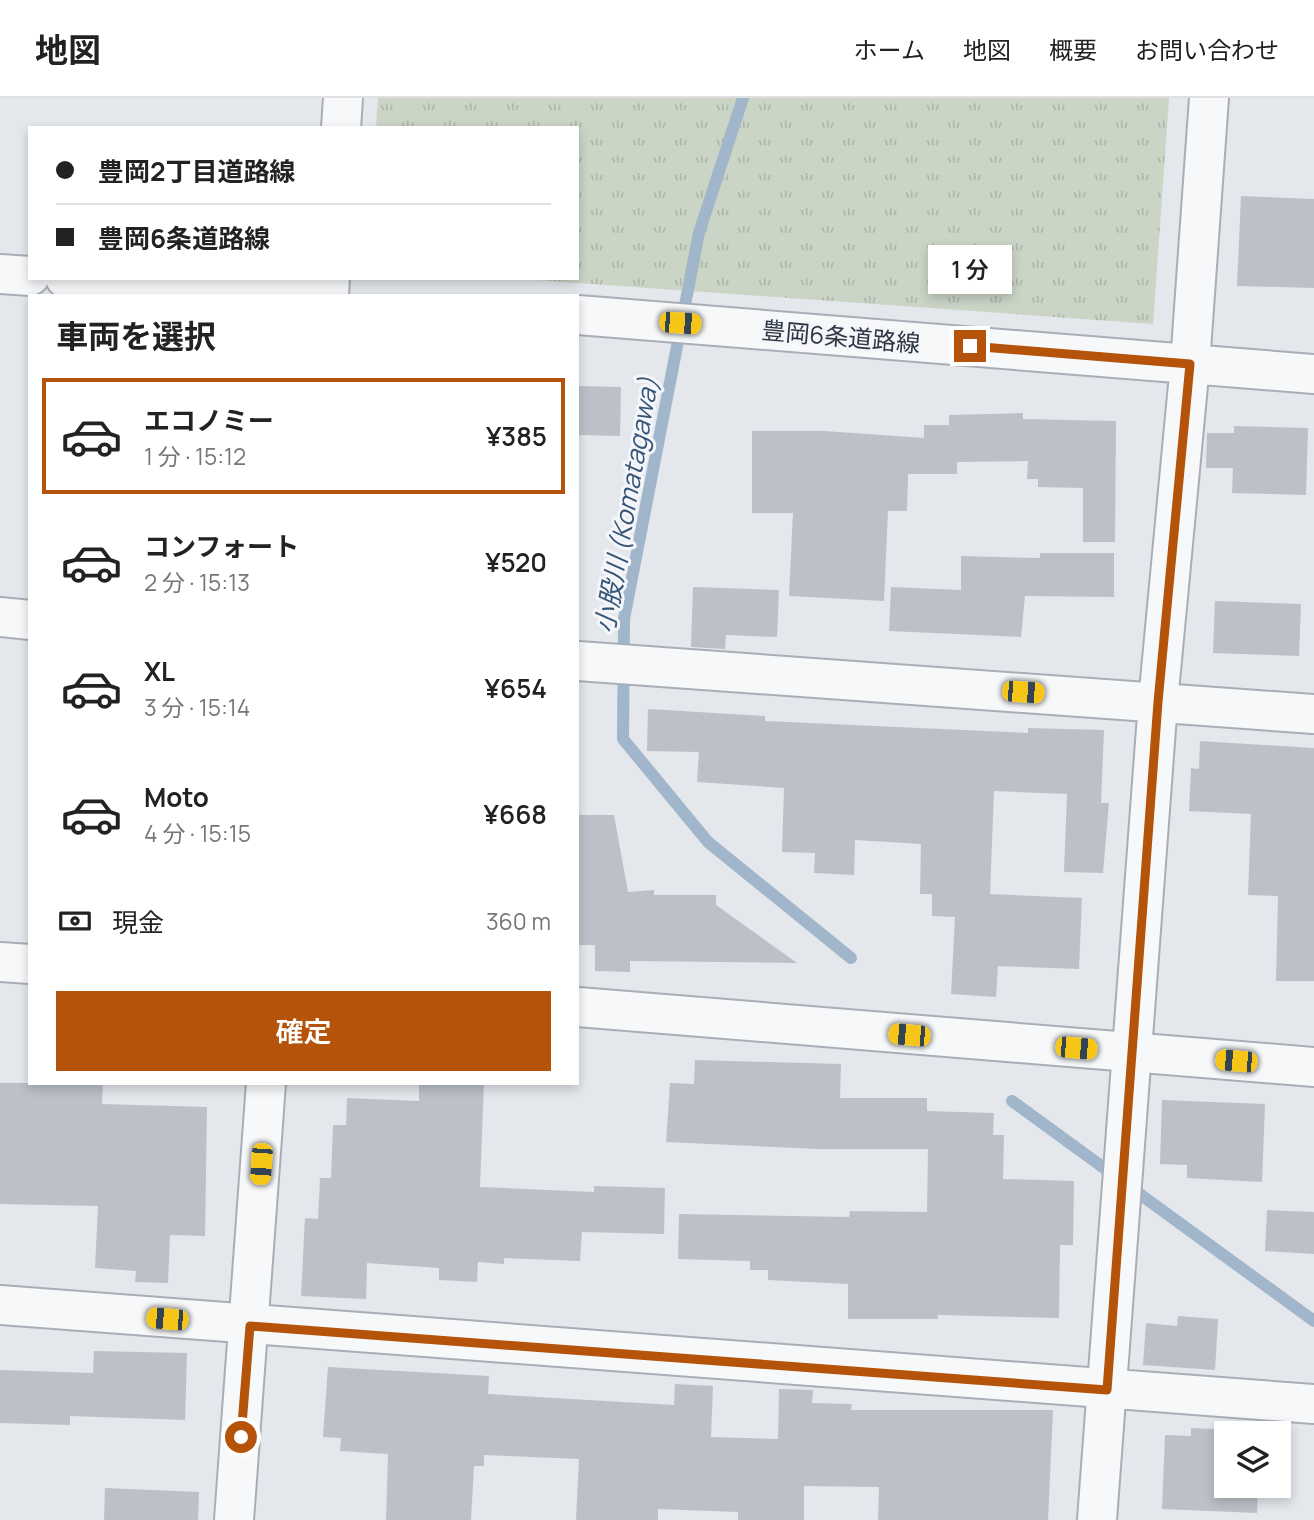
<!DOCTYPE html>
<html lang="ja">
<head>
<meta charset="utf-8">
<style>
	:root { --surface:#fff; --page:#f2f2f2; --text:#222; --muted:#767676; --line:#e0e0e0; --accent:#b45309 }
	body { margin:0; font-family:Manrope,"Noto Sans JP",sans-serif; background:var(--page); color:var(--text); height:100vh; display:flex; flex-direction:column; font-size:26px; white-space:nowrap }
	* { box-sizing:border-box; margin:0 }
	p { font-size:23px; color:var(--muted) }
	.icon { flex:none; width:38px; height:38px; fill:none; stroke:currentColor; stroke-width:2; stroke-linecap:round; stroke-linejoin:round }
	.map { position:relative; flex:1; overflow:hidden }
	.sheet { position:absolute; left:28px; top:196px; width:551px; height:791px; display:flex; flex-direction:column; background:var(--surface); border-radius:0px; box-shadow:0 4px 10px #0003 }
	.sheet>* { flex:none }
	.guide { position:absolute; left:28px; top:28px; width:551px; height:154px; border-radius:0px; box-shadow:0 4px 10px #0003; display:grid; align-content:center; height:154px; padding:0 28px; background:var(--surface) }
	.controls { position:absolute; left:1214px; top:1323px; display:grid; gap:14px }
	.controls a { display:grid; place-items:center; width:77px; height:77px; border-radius:0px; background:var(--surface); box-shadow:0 4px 10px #0003; font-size:35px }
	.end { position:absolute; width:32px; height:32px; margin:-16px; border:9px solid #b45309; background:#fff; box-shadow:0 0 0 4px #fff }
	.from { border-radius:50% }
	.bubble { position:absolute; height:49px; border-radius:0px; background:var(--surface); box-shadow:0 4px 10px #0003; font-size:23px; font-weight:600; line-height:49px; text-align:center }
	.car { position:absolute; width:21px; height:42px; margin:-21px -10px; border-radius:9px; box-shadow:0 0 5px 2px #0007; background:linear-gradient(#f5c518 24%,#345 0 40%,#f5c518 0 76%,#345 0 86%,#f5c518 0) }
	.guide b { display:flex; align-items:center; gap:24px; height:66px; font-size:26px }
	.guide b+b { border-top:2px solid var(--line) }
	.guide i { width:18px; height:18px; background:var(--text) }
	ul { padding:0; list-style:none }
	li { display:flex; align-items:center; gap:21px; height:116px; margin:0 14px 10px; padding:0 14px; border:4px solid transparent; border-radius:0px }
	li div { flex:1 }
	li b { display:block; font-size:26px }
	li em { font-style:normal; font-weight:600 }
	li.on { border-color:var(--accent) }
	li>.icon { width:63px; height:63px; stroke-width:1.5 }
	h2 { padding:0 28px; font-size:32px; line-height:84px }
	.pay { display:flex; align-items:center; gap:18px; height:77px; padding:0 28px; font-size:26px }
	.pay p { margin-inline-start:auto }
	.cta { display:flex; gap:14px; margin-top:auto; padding:14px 28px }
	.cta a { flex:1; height:80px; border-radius:0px; background:var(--accent); color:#fff; font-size:28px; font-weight:600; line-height:80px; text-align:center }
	header { display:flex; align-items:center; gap:42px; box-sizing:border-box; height:98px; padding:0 35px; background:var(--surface); border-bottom:2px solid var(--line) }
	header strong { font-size:33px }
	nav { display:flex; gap:38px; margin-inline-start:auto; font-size:24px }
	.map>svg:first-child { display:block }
	.park { fill:url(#park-tufts) }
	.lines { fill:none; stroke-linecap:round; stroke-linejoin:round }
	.stream { stroke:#a1b6ca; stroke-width:12 }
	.building { fill:#bcc1c9 }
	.minor-casing { stroke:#a9aeb6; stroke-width:42 }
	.minor { stroke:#f7f8fa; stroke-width:38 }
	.route { stroke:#b45309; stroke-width:9 }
	.labels { text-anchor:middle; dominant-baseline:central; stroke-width:6; stroke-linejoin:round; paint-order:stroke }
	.street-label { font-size:24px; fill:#2c3544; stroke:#f4f6f9 }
	.water-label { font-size:26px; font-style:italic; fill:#375577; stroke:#f4f6f9 }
</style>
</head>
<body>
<header>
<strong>地図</strong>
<nav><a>ホーム</a><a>地図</a><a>概要</a><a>お問い合わせ</a></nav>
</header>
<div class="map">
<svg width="1314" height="1422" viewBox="0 0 1314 1422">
	<defs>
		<pattern id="park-tufts" width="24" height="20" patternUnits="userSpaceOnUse" patternTransform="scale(1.75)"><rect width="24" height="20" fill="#cad5c6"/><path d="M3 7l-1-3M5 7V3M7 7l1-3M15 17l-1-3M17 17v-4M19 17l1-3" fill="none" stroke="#aeb7ab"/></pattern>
	</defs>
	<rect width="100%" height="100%" fill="#e4e7ec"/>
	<!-- park -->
	<path class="park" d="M378 0H1169L1153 226 508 180H578V30H376Z"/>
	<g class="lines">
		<!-- stream -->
		<path class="stream" d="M743 0 699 135 624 521 623 641 708 744 851 860
			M1012 1003 1314 1223"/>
	</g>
	<!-- building -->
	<path class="building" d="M1241 98 1314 101V190L1237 188Z
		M578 288 621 289 620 338 578 337Z
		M1023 315V321L1116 323 1115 444H1083V390L1038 389V381H1027L1028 363 957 364V376H908L907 413H888L884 503 789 498 793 415H752V333H824L924 340V327H949V317Z
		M1234 328 1308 330 1306 397 1232 395 1233 370H1206L1207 335H1234Z
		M1040 455H1114V499L1025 498 1021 539 889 533 891 489 961 492V458L1040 460Z
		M693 489 779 492 777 539 726 537 725 551 691 549Z
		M1215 503 1301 506 1299 558 1213 555Z
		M648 611 765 618V623L1028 635V630L1104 632 1101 705H1109L1103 775 1064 774 1067 696 994 693 990 796 1082 800 1079 871 998 868 996 899 951 896 955 819 932 818V796H920L921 746 855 742 854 777 814 775 815 755 782 754 784 690 697 684 699 654 647 653Z
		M1200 643 1314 650V883H1276L1278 798 1248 797 1251 716 1189 713 1191 670 1199 671Z
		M578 717H614L628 794 654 792V797H716V807L797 865 630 863V874L595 873V847H578Z
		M695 962 841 966 840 1000H927V1013L994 1015 993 1037H1004L1003 1081 1074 1083 1073 1147H1060L1059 1220 938 1217V1221H848V1186L768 1182V1172H750V1163L678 1161 679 1116 849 1119 850 1113 927 1114 928 1051H818L666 1044 670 985 694 986Z
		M0 985H103L102 1006 207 1009 205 1138 170 1137 168 1185 135 1184 136 1173 95 1170 98 1108 0 1106Z
		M419 985H484L480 1089 594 1094V1088L665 1090 664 1136 582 1134 580 1163 504 1160V1166L478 1164 477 1184 439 1182V1170L367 1165 366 1201 301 1198 305 1120 318 1121 320 1080H331L333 1027H346L347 1000 419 1003Z
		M1162 1002 1265 1006 1262 1084 1187 1080V1067L1160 1066Z
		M1267 1112 1314 1114V1156L1265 1153Z
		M1178 1218 1218 1221 1215 1272 1143 1267 1146 1225 1177 1228Z
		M94 1253 187 1255 185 1322 70 1318V1327L0 1325V1272L93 1275Z
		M328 1269 489 1278 488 1296 674 1307 675 1286 713 1288 711 1339 778 1341 779 1291 813 1292 812 1305 852 1306 851 1312H1053L1048 1422H878L879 1389 804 1388V1422H738V1414L658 1411V1422H576L579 1361 484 1357V1368H474L471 1422H386L388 1356 340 1353 341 1340 323 1339Z
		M1191 1330 1261 1333 1227 1335V1388H1258L1257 1415 1162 1411 1165 1337 1191 1338Z
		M105 1390 199 1394 198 1422H104Z"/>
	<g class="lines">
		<!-- minor casing -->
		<g class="minor-casing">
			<path id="minor" d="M341 30 343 0
				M0 176 30 178
				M65 180 307 198
				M329 198 330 180
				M578 217 1314 276
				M0 519 30 522
				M578 563 1314 616
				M0 864 30 866
				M578 909 1314 969
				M0 1207 1314 1306
				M234 1422 266 985
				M1097 1422 1158 604 1190 266 1209 0"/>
		</g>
		<!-- minor -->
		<use href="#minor" class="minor"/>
	</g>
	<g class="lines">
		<!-- route -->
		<path class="route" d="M241 1339 250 1228 1107 1292 1158 604 1190 266 970 248"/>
	</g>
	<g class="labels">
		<!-- street labels -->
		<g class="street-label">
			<text transform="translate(841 238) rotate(5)">豊岡6条道路線</text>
		</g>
		<!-- water labels -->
		<g class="water-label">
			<text transform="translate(626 407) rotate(-80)">小股川 (Komatagawa)</text>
		</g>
	</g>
</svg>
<div class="controls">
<a><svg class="icon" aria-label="layers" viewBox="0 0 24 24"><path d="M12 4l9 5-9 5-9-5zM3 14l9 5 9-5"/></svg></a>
</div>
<i class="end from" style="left:241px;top:1339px"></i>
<i class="end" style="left:970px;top:248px"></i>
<div class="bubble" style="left:928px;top:147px;width:84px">1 分</div>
<i class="car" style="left:680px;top:225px;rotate:94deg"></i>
<i class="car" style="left:1023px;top:594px;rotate:94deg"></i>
<i class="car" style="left:909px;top:937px;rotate:275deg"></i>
<i class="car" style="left:1076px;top:950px;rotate:95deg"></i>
<i class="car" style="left:1236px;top:963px;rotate:275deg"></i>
<i class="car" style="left:261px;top:1066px;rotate:184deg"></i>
<i class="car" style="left:167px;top:1221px;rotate:275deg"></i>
<div class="guide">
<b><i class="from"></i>豊岡2丁目道路線</b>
<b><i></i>豊岡6条道路線</b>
</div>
<section class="sheet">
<h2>車両を選択</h2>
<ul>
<li class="on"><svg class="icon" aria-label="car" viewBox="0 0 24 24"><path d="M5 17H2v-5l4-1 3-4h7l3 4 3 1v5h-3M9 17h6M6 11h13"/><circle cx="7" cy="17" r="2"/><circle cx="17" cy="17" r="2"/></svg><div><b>エコノミー</b><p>1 分 · 15:12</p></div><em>¥385</em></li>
<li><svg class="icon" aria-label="car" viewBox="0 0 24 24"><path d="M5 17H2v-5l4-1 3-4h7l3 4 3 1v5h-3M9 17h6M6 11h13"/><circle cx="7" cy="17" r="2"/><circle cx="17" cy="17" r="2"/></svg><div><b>コンフォート</b><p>2 分 · 15:13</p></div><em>¥520</em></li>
<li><svg class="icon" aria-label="car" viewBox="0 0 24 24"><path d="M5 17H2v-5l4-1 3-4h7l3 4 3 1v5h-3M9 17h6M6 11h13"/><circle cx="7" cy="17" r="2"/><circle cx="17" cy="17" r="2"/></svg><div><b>XL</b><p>3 分 · 15:14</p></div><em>¥654</em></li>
<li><svg class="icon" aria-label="car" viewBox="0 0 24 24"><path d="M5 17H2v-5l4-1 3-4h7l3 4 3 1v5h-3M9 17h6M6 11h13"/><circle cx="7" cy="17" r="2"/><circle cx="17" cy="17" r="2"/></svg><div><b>Moto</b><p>4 分 · 15:15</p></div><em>¥668</em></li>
</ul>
<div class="pay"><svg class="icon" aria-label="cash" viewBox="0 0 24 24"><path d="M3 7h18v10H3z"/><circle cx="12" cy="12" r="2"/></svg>現金<p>360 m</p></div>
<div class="cta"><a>確定</a></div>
</section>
</div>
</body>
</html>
